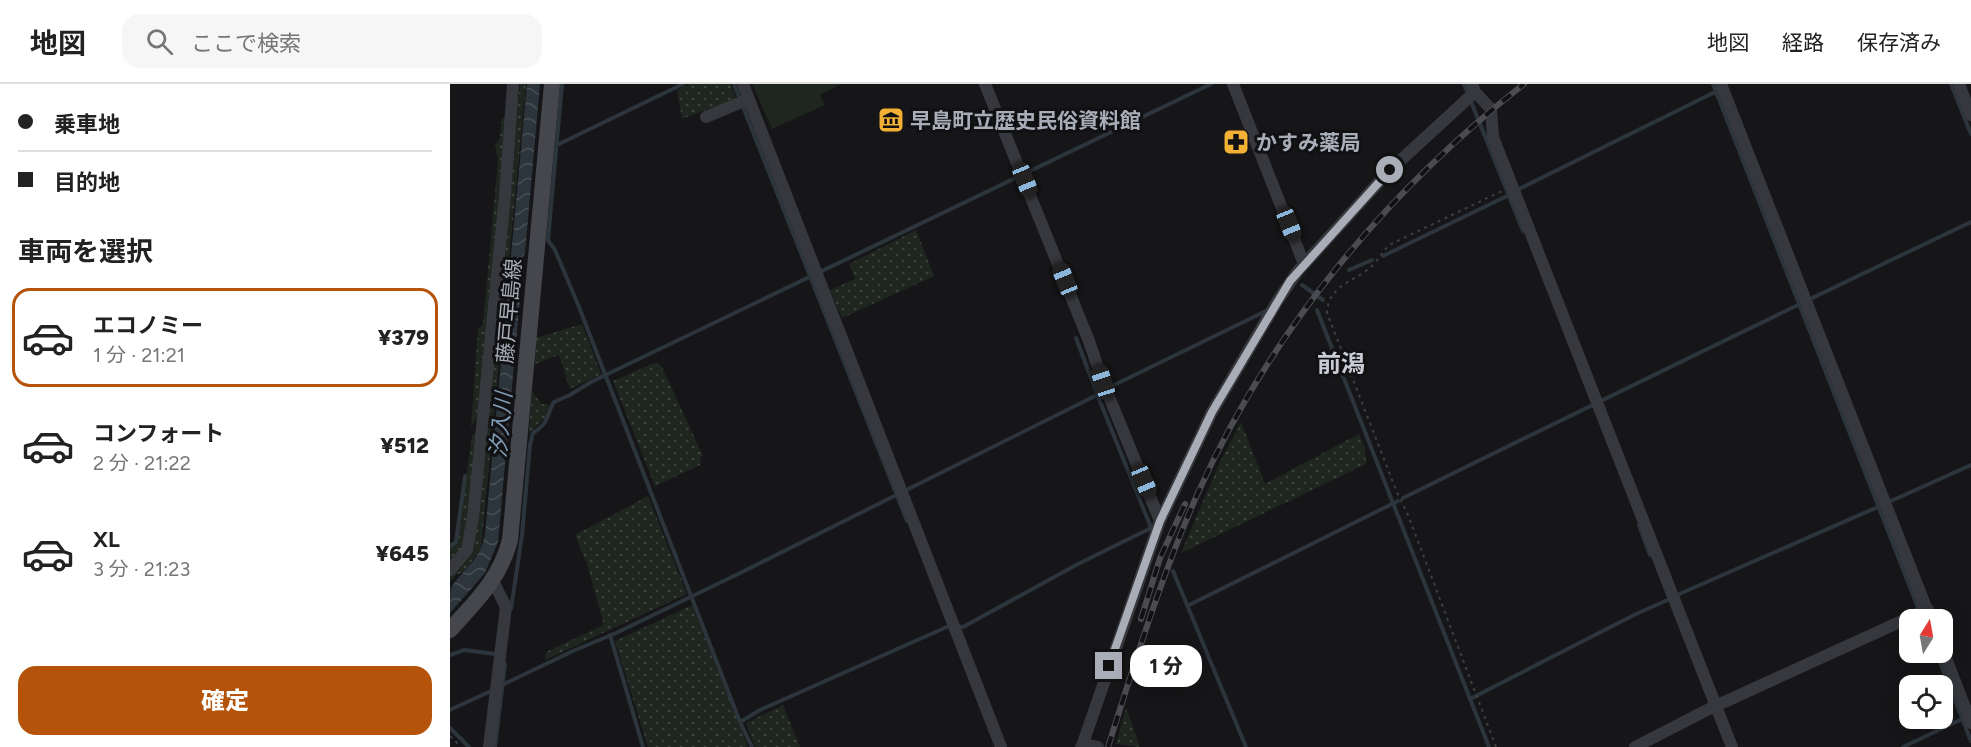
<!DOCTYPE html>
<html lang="ja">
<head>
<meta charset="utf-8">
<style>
	:root { --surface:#fff; --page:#f6f6f6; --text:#222; --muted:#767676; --line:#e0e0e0; --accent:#b45309 }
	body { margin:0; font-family:Figtree,"Noto Sans JP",sans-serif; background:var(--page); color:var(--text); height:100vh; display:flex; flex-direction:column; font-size:22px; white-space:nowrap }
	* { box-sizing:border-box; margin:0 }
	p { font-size:20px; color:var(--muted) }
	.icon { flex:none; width:33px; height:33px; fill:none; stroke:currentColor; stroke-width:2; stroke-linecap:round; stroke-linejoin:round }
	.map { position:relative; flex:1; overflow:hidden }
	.sheet { display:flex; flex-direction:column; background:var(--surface); width:450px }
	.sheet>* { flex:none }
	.guide { display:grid; align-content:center; height:132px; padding:0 18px; background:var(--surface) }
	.needle { width:39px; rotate:11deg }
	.tools { position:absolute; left:1449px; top:525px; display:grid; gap:12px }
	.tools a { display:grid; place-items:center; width:54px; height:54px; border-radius:12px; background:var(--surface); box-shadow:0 3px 15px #0003; font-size:30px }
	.end { position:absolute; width:27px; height:27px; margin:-14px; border:8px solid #a8adb8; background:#111; box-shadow:0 0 0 3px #111 }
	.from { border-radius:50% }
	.bubble { position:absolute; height:42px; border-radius:18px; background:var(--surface); box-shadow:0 3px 15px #0003; font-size:20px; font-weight:800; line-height:42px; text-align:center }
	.car { position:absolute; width:18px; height:36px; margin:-18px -9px; border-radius:8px; box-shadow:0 0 4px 2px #0007; background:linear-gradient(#222 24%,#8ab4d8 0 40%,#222 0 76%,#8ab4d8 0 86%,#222 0) }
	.guide b { display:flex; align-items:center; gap:21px; height:57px; font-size:22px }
	.guide b+b { border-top:2px solid var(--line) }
	.guide i { width:15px; height:15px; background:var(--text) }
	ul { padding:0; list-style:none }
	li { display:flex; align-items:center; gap:18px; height:99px; margin:0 12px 9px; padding:0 6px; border:3px solid transparent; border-radius:18px }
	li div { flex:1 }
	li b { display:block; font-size:22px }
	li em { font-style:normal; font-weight:800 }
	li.on { border-color:var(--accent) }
	li>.icon { width:54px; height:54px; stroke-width:1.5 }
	h2 { padding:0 18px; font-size:27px; line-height:72px }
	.action { display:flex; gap:12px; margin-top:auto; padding:12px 18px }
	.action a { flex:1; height:69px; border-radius:18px; background:var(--accent); color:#fff; font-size:24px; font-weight:800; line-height:69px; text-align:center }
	header { display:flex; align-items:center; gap:36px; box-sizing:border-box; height:84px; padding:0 30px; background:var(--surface); border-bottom:2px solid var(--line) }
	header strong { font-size:28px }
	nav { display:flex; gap:33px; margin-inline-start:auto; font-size:21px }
	.search { width:420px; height:54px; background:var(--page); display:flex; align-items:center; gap:15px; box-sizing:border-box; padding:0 21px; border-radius:18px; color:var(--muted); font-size:22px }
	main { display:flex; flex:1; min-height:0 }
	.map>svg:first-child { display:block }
	.grass { fill:url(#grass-dots) }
	.pitch { fill:#1e261f }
	.water { fill:url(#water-waves) }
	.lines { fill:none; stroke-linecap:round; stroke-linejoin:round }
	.stream { stroke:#2c353c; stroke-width:4 }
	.path { stroke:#3d3f44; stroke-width:2; stroke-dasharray:3 4.5; stroke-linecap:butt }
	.street { stroke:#37383d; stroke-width:12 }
	.secondary { stroke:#45474d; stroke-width:16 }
	.rail-casing { stroke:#4a4c52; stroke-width:6 }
	.rail { stroke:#111113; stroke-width:4; stroke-dasharray:11; stroke-linecap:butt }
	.route { stroke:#a8adb8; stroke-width:8 }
	.labels { text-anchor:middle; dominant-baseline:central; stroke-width:6; stroke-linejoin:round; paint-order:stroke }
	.poi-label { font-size:21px; font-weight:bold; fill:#a8adb8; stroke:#111113; text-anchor:start }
	.street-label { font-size:21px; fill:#a8adb8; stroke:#111113 }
	.water-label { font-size:22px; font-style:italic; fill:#7f9bb3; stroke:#111113 }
	.quarter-label { font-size:24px; font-weight:bold; fill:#c9ccd4; stroke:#111113 }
</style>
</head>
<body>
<header>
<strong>地図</strong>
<div class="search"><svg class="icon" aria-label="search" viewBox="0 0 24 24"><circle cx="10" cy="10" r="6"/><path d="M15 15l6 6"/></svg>ここで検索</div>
<nav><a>地図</a><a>経路</a><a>保存済み</a></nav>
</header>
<main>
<section class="sheet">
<div class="guide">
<b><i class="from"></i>乗車地</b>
<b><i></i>目的地</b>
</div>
<h2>車両を選択</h2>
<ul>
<li class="on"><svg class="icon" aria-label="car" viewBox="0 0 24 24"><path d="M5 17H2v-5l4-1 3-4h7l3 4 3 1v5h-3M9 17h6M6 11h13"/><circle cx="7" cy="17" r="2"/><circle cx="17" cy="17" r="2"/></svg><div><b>エコノミー</b><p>1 分 · 21:21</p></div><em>¥379</em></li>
<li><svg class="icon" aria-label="car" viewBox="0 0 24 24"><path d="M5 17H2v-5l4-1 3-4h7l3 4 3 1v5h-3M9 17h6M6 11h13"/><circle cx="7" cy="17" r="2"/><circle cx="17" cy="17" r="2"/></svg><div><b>コンフォート</b><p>2 分 · 21:22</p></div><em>¥512</em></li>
<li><svg class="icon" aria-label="car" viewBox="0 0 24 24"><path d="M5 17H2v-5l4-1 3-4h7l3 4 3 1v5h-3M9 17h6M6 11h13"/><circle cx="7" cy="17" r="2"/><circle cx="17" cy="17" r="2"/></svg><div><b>XL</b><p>3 分 · 21:23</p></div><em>¥645</em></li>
</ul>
<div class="action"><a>確定</a></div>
</section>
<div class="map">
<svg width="1521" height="663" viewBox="0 0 1521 663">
	<defs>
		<pattern id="grass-dots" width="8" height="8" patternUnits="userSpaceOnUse" patternTransform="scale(1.5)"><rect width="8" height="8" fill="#1e261f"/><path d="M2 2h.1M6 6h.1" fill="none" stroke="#3c433d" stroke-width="1.8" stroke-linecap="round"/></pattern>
		<pattern id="water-waves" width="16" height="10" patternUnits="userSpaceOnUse" patternTransform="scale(1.5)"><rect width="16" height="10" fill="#2c353c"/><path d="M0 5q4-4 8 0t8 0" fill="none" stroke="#485056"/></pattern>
	</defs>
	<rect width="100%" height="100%" fill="#161618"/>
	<!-- grass -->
	<path class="grass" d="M70 0H76L31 464 15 487 6 491 0 497V491L20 464Z
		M239 0H281L286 15 232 35 227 6Z
		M59 32 30 329 21 344 28 245 33 240 48 78 45 60 50 54 52 34Z
		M466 146 484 192 392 234 380 206 405 195 399 180Z
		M132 240 151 290 120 305 109 271 85 280 86 254Z
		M204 279 211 281 253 372 251 373 250 381 205 402 163 297Z
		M82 308 92 320 99 321 95 334 79 349Z
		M791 338 815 400 909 350 915 365 916 380 731 469 769 380Z
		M30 342 18 455 0 483V464L7 459 22 352Z
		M198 412 237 510 95 576 96 568 154 541 138 483 125 451Z
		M242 521 298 663H198L165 557Z
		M333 621 350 663H305L296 639Z
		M676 624 690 663 666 660Z"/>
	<!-- pitch -->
	<path class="pitch" d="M302 0H391L370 11 375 21 322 45Z"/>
	<!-- water -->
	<path class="water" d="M77 0H90L75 169C69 178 73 197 68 209L70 214 48 458 35 489 0 529C0 522 0 510 1 504 14 483 30 478 35 450Z"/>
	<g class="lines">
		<!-- stream -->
		<path class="stream" d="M112 0 98 156 105 166 129 223 290 638 302 663
			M284 0 457 437
			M1014 0 1073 147
			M1263 0 1469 526
			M1501 0 1521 50
			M107 61 233 0
			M1069 105 1267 7
			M933 172 1059 111
			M899 186 922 176
			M852 201 873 216
			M867 226 1039 663
			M626 254 647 310 702 446
			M662 302 818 226
			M953 414C1142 321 1331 228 1521 138
			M1441 417 1521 381
			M1189 441 1200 471
			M0 462 6 458 15 392
			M723 487 796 663
			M1227 511 1430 422
			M739 521 948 417
			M61 525 72 451 80 361 83 349C101 337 95 333 104 318L120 311 141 298 761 0
			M160 551 193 663
			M1486 568 1521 657
			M0 571 14 566 45 570
			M52 601 123 567 166 549 288 490 649 310
			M1020 615 1186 530 1220 515
			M0 626 43 606
			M290 638 310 626 499 542 513 543 628 480 701 444
			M0 644 19 663
			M45 663 55 580
			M1453 663 1512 635"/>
		<!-- path -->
		<path class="path" d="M0 652 11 663
			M1046 663 958 431 946 406 877 229C878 199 910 196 924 180 930 173 933 167 939 161L1052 107"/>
		<!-- street -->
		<path class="street" d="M293 0 551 663
			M535 0 639 257 653 298 710 437
			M783 0 854 180
			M1022 0 1025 8 1041 25 1043 53 1282 663
			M1271 0 1481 536
			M1509 0 1521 31
			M256 33 299 15
			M0 486 17 466 23 434 55 111 63 0
			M1492 564 1521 639
			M632 662 710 437 762 328 828 216 848 187 940 86 1025 8
			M39 663 56 523 43 497
			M631 663 639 661 648 663
			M1185 663 1259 625 1478 525"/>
		<!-- secondary -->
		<path class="secondary" d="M0 546C26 517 50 495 60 456L102 0"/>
		<!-- rail casing -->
		<g class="rail-casing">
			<path id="rail" d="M691 535 710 474 735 420
				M658 663C685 578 711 493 747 411 819 249 935 109 1074 0"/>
		</g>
		<!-- rail -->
		<use href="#rail" class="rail"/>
	</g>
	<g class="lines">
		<!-- route -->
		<path class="route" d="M659 582 710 437 762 328 840 197 940 86"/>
	</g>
	<!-- icons -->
	<defs>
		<g id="museum-square" transform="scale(1.35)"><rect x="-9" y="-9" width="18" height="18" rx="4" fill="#f2b134" stroke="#111113"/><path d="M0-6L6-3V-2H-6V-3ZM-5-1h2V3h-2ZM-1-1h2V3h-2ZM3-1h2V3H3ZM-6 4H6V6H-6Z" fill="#111"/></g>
		<g id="pharmacy-square" transform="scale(1.35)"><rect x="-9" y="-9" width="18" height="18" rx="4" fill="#f2b134" stroke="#111113"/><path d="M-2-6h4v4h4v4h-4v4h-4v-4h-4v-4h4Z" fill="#111"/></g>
	</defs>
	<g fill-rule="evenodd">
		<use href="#museum-square" x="441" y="36"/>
		<use href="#pharmacy-square" x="786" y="58"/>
	</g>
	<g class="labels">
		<!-- poi labels -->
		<g class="poi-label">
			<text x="460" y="36">早島町立歴史民俗資料館</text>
			<text x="806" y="58">かすみ薬局</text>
		</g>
		<!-- street labels -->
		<g class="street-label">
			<text transform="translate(59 227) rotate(-85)">藤戸早島線</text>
		</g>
		<!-- water labels -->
		<g class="water-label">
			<text transform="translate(51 341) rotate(-85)">汐入川</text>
		</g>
		<!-- quarter labels -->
		<g class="quarter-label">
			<text x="891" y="279">前潟</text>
		</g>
	</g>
</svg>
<div class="tools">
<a><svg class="needle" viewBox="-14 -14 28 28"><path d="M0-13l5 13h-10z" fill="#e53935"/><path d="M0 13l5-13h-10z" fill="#767676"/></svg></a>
<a><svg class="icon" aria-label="locate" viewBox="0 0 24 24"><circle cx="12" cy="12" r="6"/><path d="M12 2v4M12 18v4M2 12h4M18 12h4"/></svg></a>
</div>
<i class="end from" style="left:940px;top:86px"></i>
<i class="end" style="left:659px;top:582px"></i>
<div class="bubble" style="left:680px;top:561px;width:72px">1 分</div>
<i class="car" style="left:575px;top:96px;rotate:158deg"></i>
<i class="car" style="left:839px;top:140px;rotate:158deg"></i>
<i class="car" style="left:615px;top:196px;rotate:338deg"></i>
<i class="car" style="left:653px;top:298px;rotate:342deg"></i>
<i class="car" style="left:694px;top:397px;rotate:157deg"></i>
</div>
</main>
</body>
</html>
